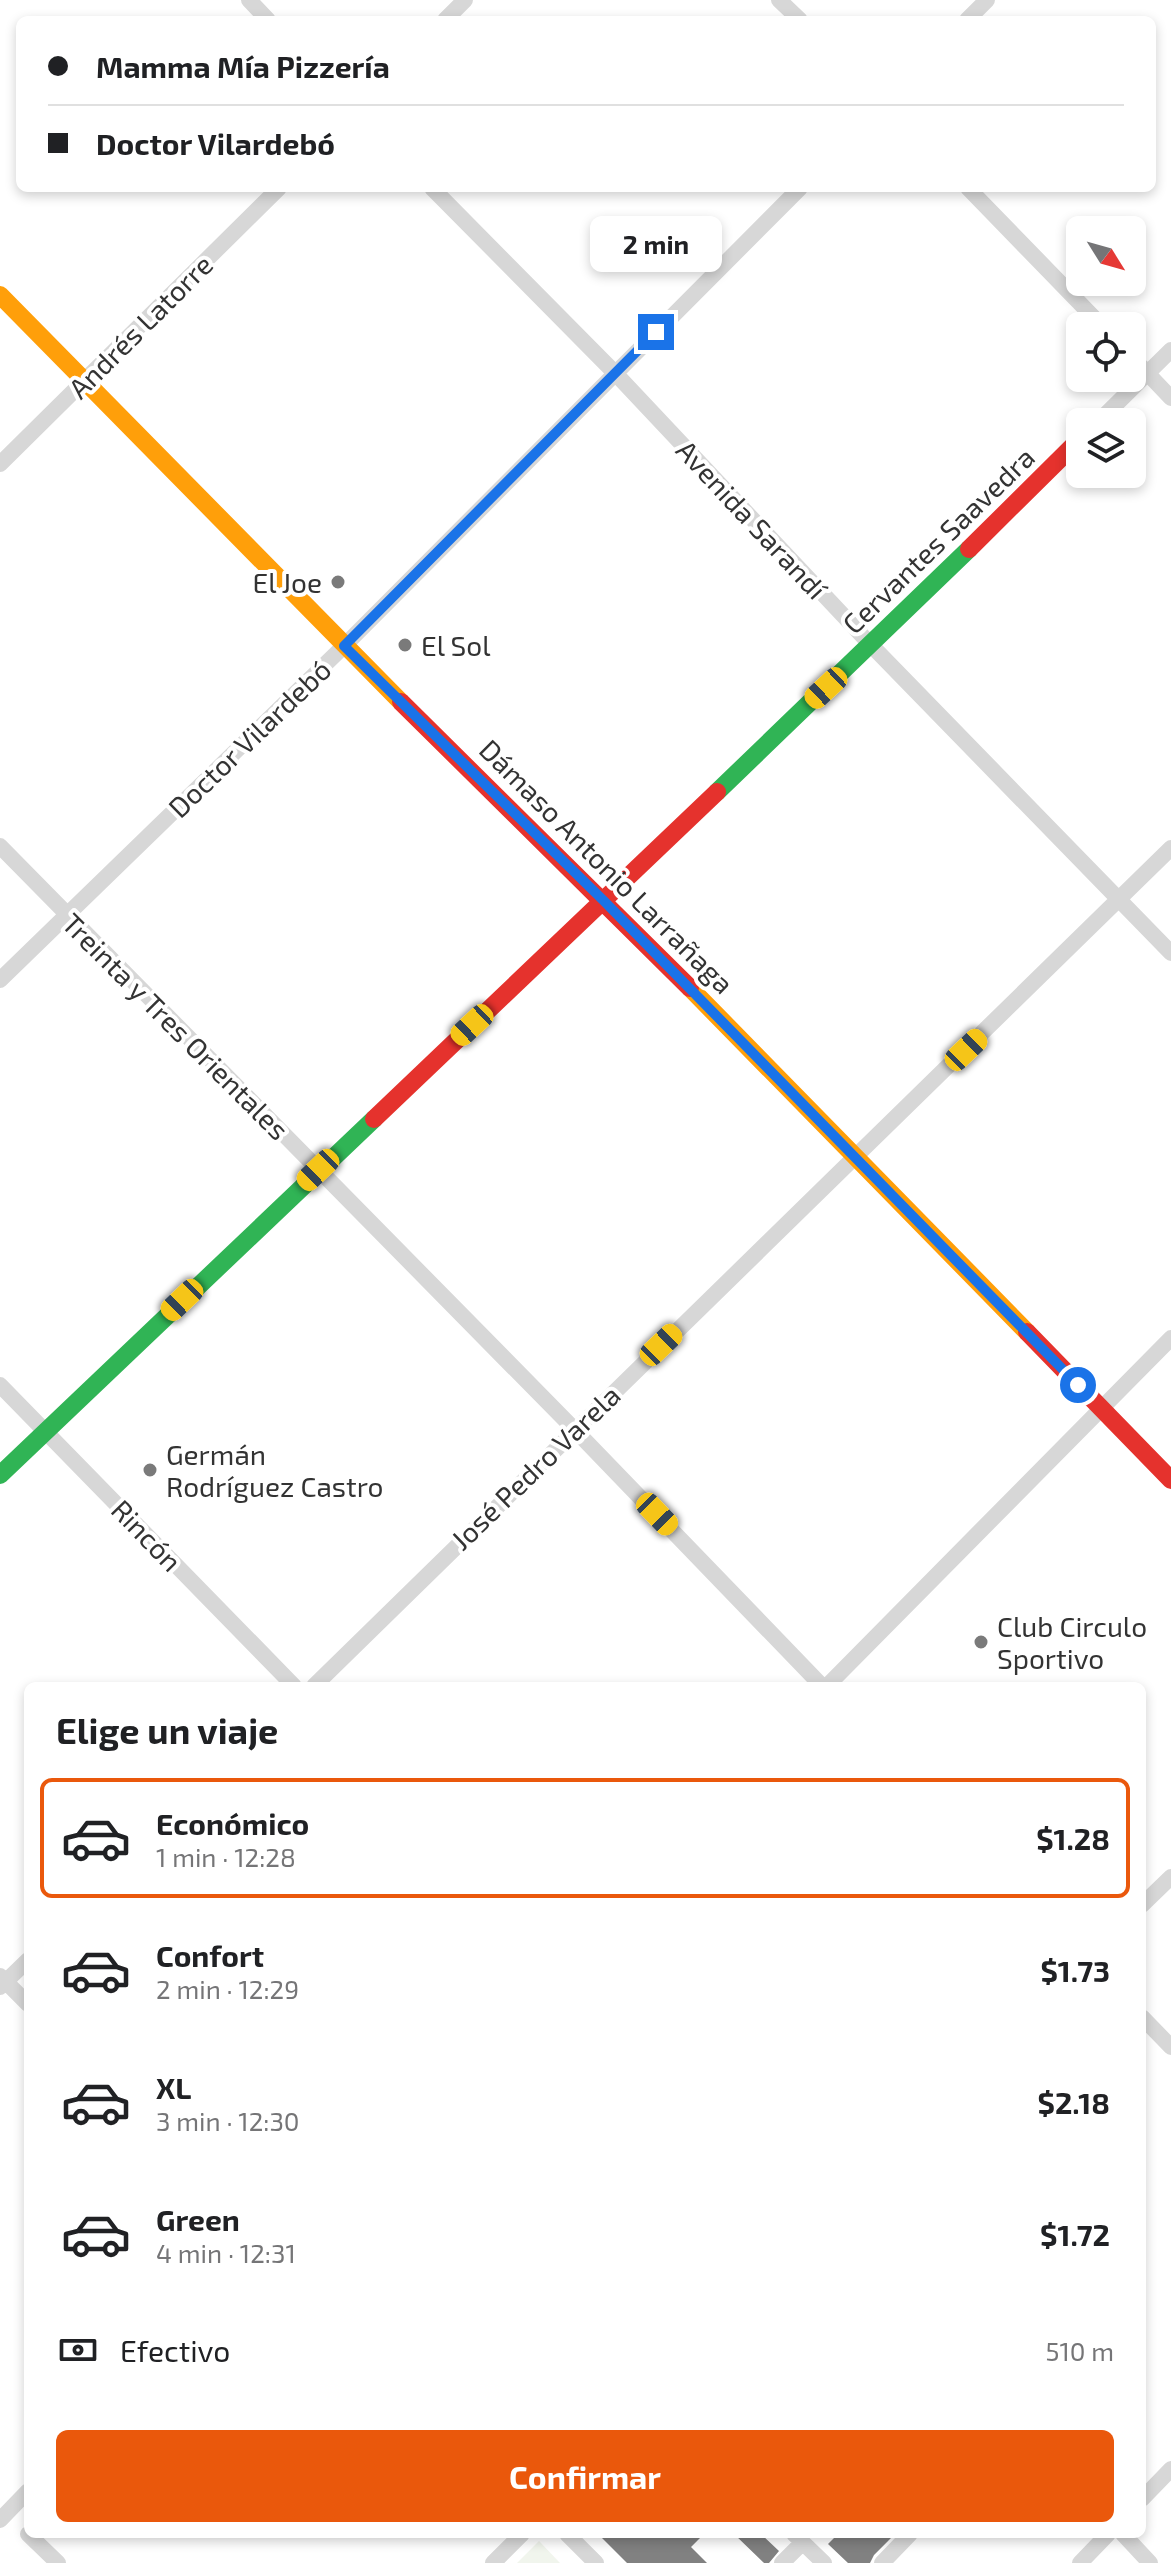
<!DOCTYPE html>
<html lang="es">
<head>
<meta charset="utf-8">
<style>
	:root { --surface:#fff; --page:#f6f6f6; --text:#202124; --muted:#757577; --line:#e0e0e0; --accent:#ea580c }
	body { margin:0; font-family:"Exo 2",sans-serif; background:var(--page); color:var(--text); height:100vh; display:flex; flex-direction:column; font-size:30px; white-space:nowrap }
	* { box-sizing:border-box; margin:0 }
	p { font-size:26px; color:var(--muted) }
	.icon { flex:none; width:44px; height:44px; fill:none; stroke:currentColor; stroke-width:2; stroke-linecap:round; stroke-linejoin:round }
	.map { position:relative; flex:1; overflow:hidden }
	.side { position:absolute; left:24px; top:1682px; width:1122px; height:856px; display:flex; flex-direction:column; background:var(--surface); border-radius:12px; box-shadow:0 4px 12px #0003 }
	.side>* { flex:none }
	.guide { position:absolute; left:16px; top:16px; width:1140px; height:176px; border-radius:12px; box-shadow:0 4px 12px #0003; display:grid; align-content:center; height:176px; padding:0 32px; background:var(--surface) }
	.needle { width:52px; rotate:127deg }
	.buttons { position:absolute; left:1066px; top:216px; display:grid; gap:16px }
	.buttons a { display:grid; place-items:center; width:80px; height:80px; border-radius:12px; background:var(--surface); box-shadow:0 4px 12px #0003; font-size:40px }
	.end { position:absolute; width:36px; height:36px; margin:-18px; border:10px solid #1a73e8; background:#fff; box-shadow:0 0 0 4px #fff }
	.from { border-radius:50% }
	.bubble { position:absolute; height:56px; border-radius:12px; background:var(--surface); box-shadow:0 4px 12px #0003; font-size:26px; font-weight:700; line-height:56px; text-align:center }
	.car { position:absolute; width:24px; height:48px; margin:-24px -12px; border-radius:10px; box-shadow:0 0 6px 2px #0007; background:linear-gradient(#f5c518 24%,#345 0 40%,#f5c518 0 76%,#345 0 86%,#f5c518 0) }
	.guide b { display:flex; align-items:center; gap:28px; height:76px; font-size:30px }
	.guide b+b { border-top:2px solid var(--line) }
	.guide i { width:20px; height:20px; background:var(--text) }
	ul { padding:0; list-style:none }
	li { display:flex; align-items:center; gap:24px; height:120px; margin:0 16px 12px; padding:0 16px; border:4px solid transparent; border-radius:12px }
	li div { flex:1 }
	li b { display:block; font-size:30px }
	li em { font-style:normal; font-weight:700 }
	li.current { border-color:var(--accent) }
	li>.icon { width:72px; height:72px; stroke-width:1.5 }
	h2 { padding:0 32px; font-size:36px; line-height:96px }
	.pay { display:flex; align-items:center; gap:20px; height:88px; padding:0 32px; font-size:30px }
	.pay p { margin-inline-start:auto }
	.button { display:flex; gap:16px; margin-top:auto; padding:16px 32px }
	.button a { flex:1; height:92px; border-radius:12px; background:var(--accent); color:#fff; font-size:32px; font-weight:700; line-height:92px; text-align:center }
	.map>svg:first-child { display:block }
	.green { fill:#f1f5ed }
	.building { fill:#818181 }
	.lines { fill:none; stroke-linecap:round; stroke-linejoin:round }
	.street { stroke:#d7d7d7; stroke-width:16 }
	.fast { stroke:#30b455; stroke-width:18 }
	.slow { stroke:#ff9f0a; stroke-width:18 }
	.jam { stroke:#e5322d; stroke-width:18 }
	.route { stroke:#1a73e8; stroke-width:10 }
	.poi-dot { fill:#7a7a7a; stroke:#fff; stroke-width:3 }
	.labels { text-anchor:middle; dominant-baseline:central; stroke-width:8; stroke-linejoin:round; paint-order:stroke }
	.street-label { font-size:28px; fill:#333; stroke:#fff }
	.poi-label { font-size:28px; fill:#333; stroke:#fff; text-anchor:start }
</style>
</head>
<body>
<div class="map">
<svg width="1171" height="2563" viewBox="0 0 1171 2563">
	<rect width="100%" height="100%" fill="#fff"/>
	<!-- green -->
	<path class="green" d="M539 2541 560 2563H517Z"/>
	<!-- building -->
	<path class="building" d="M598 2534H704L691 2547 707 2563H627Z
		M734 2534H761L779 2551 769 2563H764Z
		M838 2534H895L874 2555 870 2563H848L828 2544Z"/>
	<g class="lines">
		<!-- street -->
		<path class="street" d="M249 0 268 20
			M779 0 800 20
			M445 20 465 0
			M967 20 987 0
			M432 188 615 373 871 645 1171 953
			M968 188 1102 326
			M1132 357 1171 398
			M1098 422 1171 350
			M0 464 279 188
			M0 846 574 1429 822 1686
			M0 980 344 646 800 188
			M0 1385 294 1686
			M314 1686 1171 848
			M827 1686 1171 1338
			M1142 1905 1171 1877
			M0 1976 28 2004
			M0 1987 28 1960
			M1142 2017 1171 2047
			M1142 2499 1171 2469
			M0 2520 28 2491
			M28 2534 58 2563
			M567 2534 596 2563
			M794 2534 824 2563
			M1123 2534 1150 2563
			M493 2563 522 2534
			M782 2563 802 2543
			M882 2563 910 2534
			M1080 2563 1108 2534"/>
		<!-- fast -->
		<path class="fast" d="M717 792 969 549
			M0 1475 374 1119"/>
		<!-- slow -->
		<path class="slow" d="M0 295 401 702
			M690 988 1027 1332"/>
		<!-- jam -->
		<path class="jam" d="M969 549 1080 439
			M401 702 690 988
			M374 1119 717 792
			M1027 1332 1171 1480"/>
	</g>
	<g class="lines">
		<!-- route -->
		<path class="route" d="M656 332 344 646 604 901 1078 1385"/>
	</g>
	<!-- markers -->
	<g class="poi-dot">
		<circle cx="338" cy="582" r="8"/>
		<circle cx="405" cy="645" r="8"/>
		<circle cx="150" cy="1470" r="8"/>
		<circle cx="981" cy="1642" r="8"/>
	</g>
	<g class="labels">
		<!-- street labels -->
		<g class="street-label">
			<text transform="translate(140 326) rotate(-45)">Andrés Latorre</text>
			<text transform="translate(752 519) rotate(47)">Avenida Sarandí</text>
			<text transform="translate(938 540) rotate(-44)">Cervantes Saavedra</text>
			<text transform="translate(249 738) rotate(-44)">Doctor Vilardebó</text>
			<text transform="translate(607 866) rotate(45)">Dámaso Antonio Larrañaga</text>
			<text transform="translate(176 1026) rotate(45)">Treinta y Tres Orientales</text>
			<text transform="translate(535 1467) rotate(-44)">José Pedro Varela</text>
			<text transform="translate(147 1535) rotate(46)">Rincón</text>
		</g>
		<!-- poi labels -->
		<g class="poi-label">
			<text x="322" y="582" text-anchor="end">El Joe</text>
			<text x="421" y="645">El Sol</text>
			<text x="166" y="1454">Germán<tspan x="166" dy="32">Rodríguez Castro</tspan></text>
			<text x="997" y="1626">Club Circulo<tspan x="997" dy="32">Sportivo</tspan></text>
		</g>
	</g>
</svg>
<div class="buttons">
<a><svg class="needle" viewBox="-14 -14 28 28"><path d="M0-13l5 13h-10z" fill="#e53935"/><path d="M0 13l5-13h-10z" fill="#757577"/></svg></a>
<a><svg class="icon" aria-label="locate" viewBox="0 0 24 24"><circle cx="12" cy="12" r="6"/><path d="M12 2v4M12 18v4M2 12h4M18 12h4"/></svg></a>
<a><svg class="icon" aria-label="layers" viewBox="0 0 24 24"><path d="M12 4l9 5-9 5-9-5zM3 14l9 5 9-5"/></svg></a>
</div>
<i class="end from" style="left:1078px;top:1385px"></i>
<i class="end" style="left:656px;top:332px"></i>
<div class="bubble" style="left:590px;top:216px;width:132px">2 min</div>
<i class="car" style="left:826px;top:688px;rotate:227deg"></i>
<i class="car" style="left:472px;top:1025px;rotate:227deg"></i>
<i class="car" style="left:966px;top:1050px;rotate:46deg"></i>
<i class="car" style="left:318px;top:1170px;rotate:226deg"></i>
<i class="car" style="left:182px;top:1300px;rotate:226deg"></i>
<i class="car" style="left:661px;top:1345px;rotate:46deg"></i>
<i class="car" style="left:657px;top:1514px;rotate:136deg"></i>
<div class="guide">
<b><i class="from"></i>Mamma Mía Pizzería</b>
<b><i></i>Doctor Vilardebó</b>
</div>
<section class="side">
<h2>Elige un viaje</h2>
<ul>
<li class="current"><svg class="icon" aria-label="car" viewBox="0 0 24 24"><path d="M5 17H2v-5l4-1 3-4h7l3 4 3 1v5h-3M9 17h6M6 11h13"/><circle cx="7" cy="17" r="2"/><circle cx="17" cy="17" r="2"/></svg><div><b>Económico</b><p>1 min · 12:28</p></div><em>$1.28</em></li>
<li><svg class="icon" aria-label="car" viewBox="0 0 24 24"><path d="M5 17H2v-5l4-1 3-4h7l3 4 3 1v5h-3M9 17h6M6 11h13"/><circle cx="7" cy="17" r="2"/><circle cx="17" cy="17" r="2"/></svg><div><b>Confort</b><p>2 min · 12:29</p></div><em>$1.73</em></li>
<li><svg class="icon" aria-label="car" viewBox="0 0 24 24"><path d="M5 17H2v-5l4-1 3-4h7l3 4 3 1v5h-3M9 17h6M6 11h13"/><circle cx="7" cy="17" r="2"/><circle cx="17" cy="17" r="2"/></svg><div><b>XL</b><p>3 min · 12:30</p></div><em>$2.18</em></li>
<li><svg class="icon" aria-label="car" viewBox="0 0 24 24"><path d="M5 17H2v-5l4-1 3-4h7l3 4 3 1v5h-3M9 17h6M6 11h13"/><circle cx="7" cy="17" r="2"/><circle cx="17" cy="17" r="2"/></svg><div><b>Green</b><p>4 min · 12:31</p></div><em>$1.72</em></li>
</ul>
<div class="pay"><svg class="icon" aria-label="cash" viewBox="0 0 24 24"><path d="M3 7h18v10H3z"/><circle cx="12" cy="12" r="2"/></svg>Efectivo<p>510 m</p></div>
<div class="button"><a>Confirmar</a></div>
</section>
</div>
</body>
</html>
